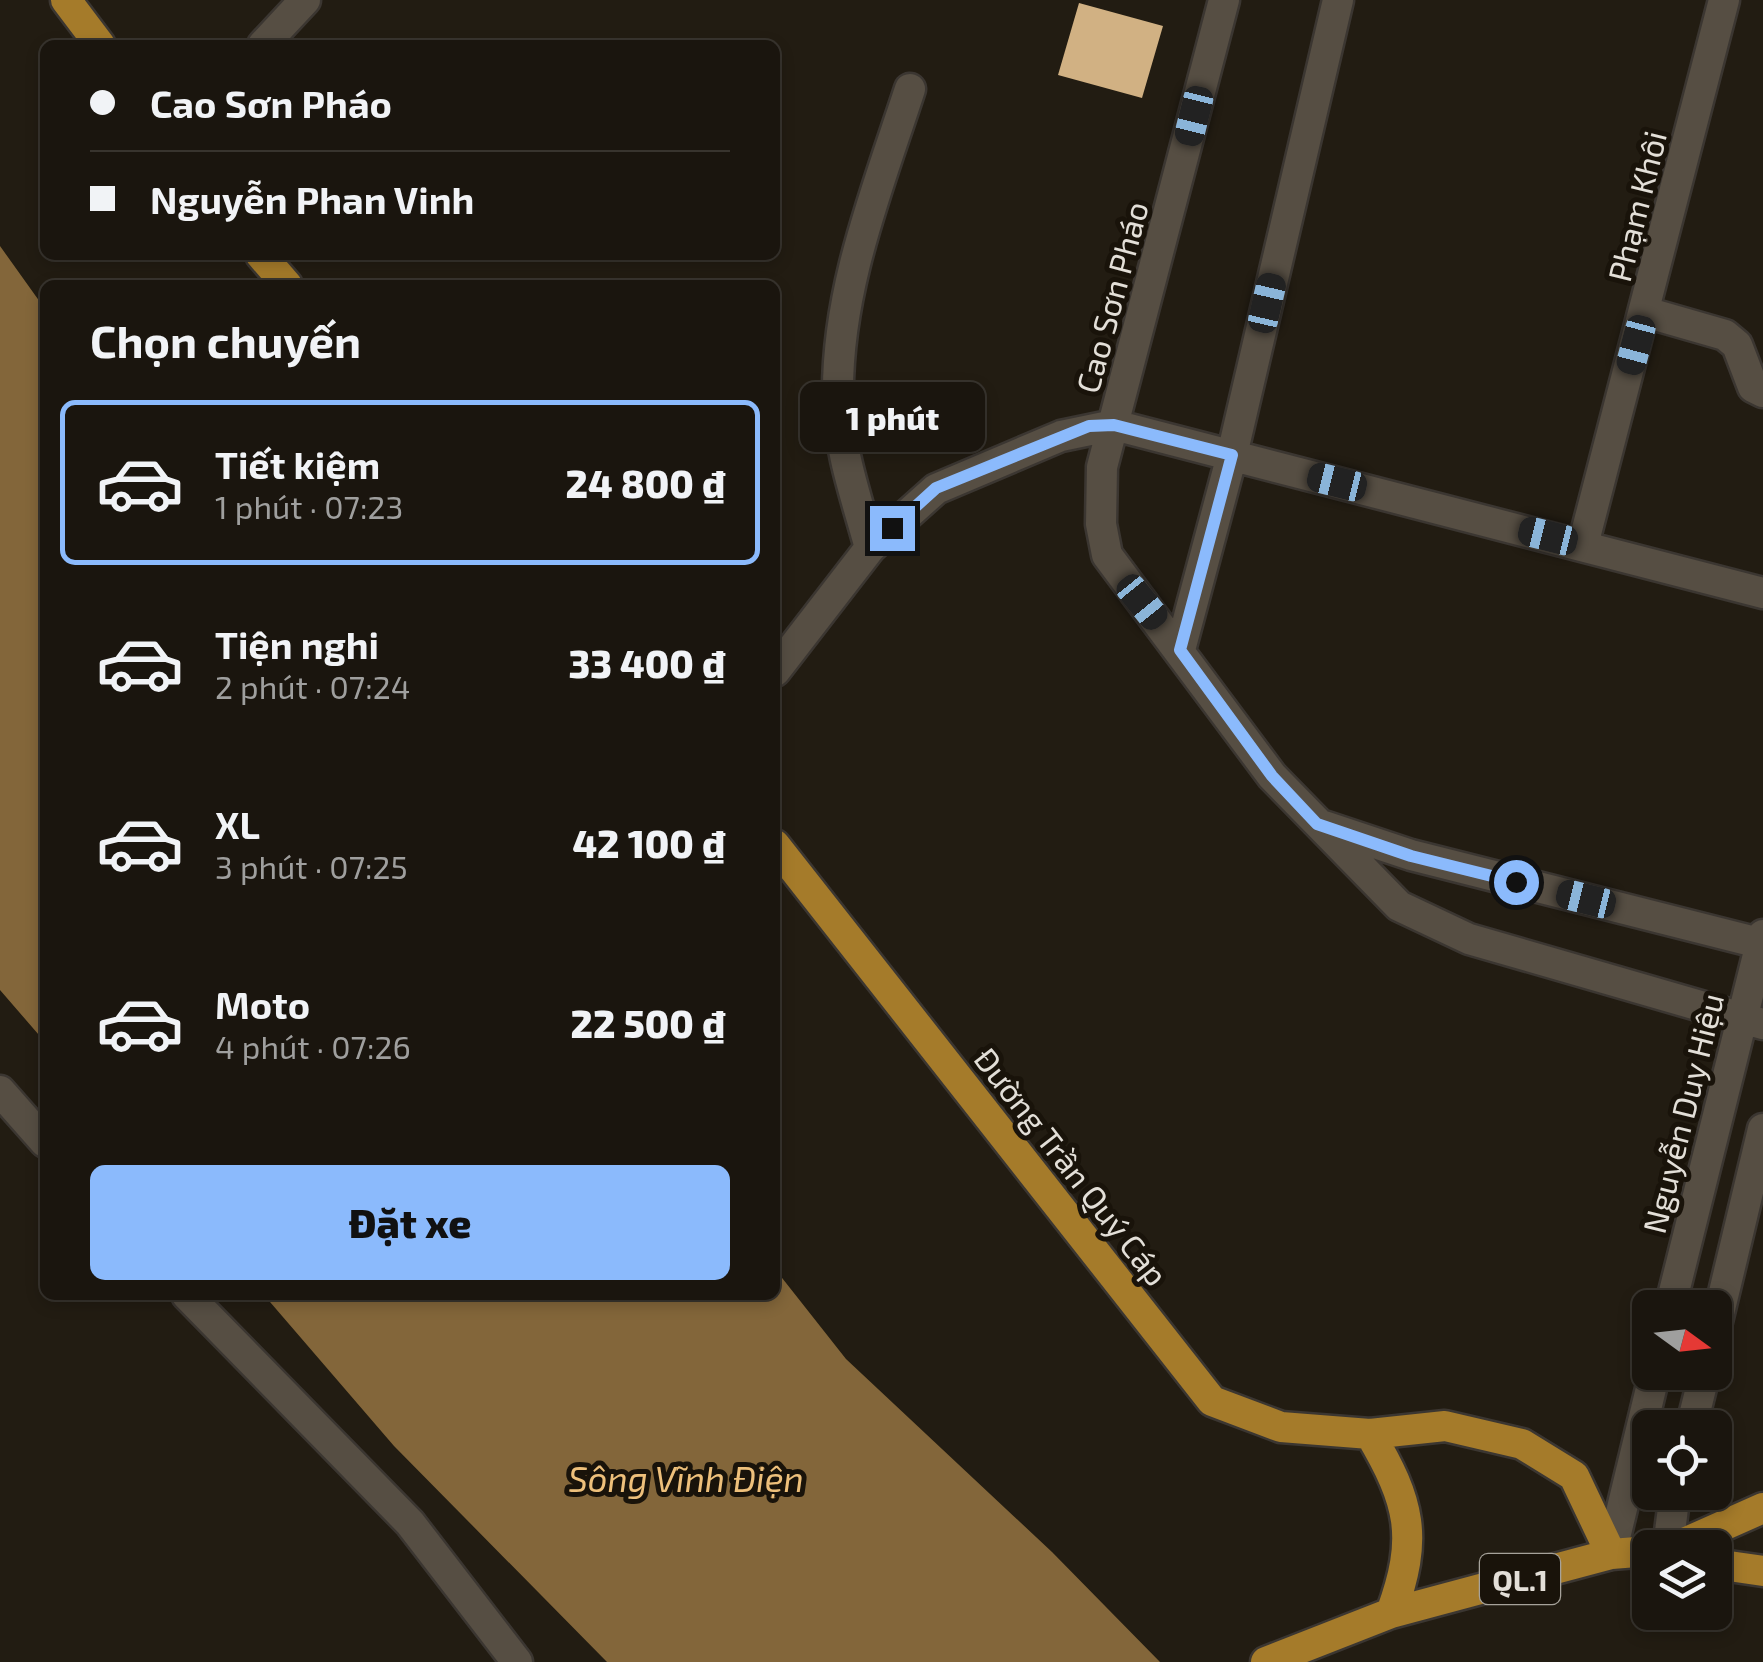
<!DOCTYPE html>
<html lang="vi">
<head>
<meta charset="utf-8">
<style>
	:root { --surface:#1a150e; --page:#231e17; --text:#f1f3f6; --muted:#9f9f9e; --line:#38342e; --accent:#8bbafc }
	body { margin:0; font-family:"Exo 2",sans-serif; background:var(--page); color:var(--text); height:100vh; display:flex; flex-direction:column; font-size:38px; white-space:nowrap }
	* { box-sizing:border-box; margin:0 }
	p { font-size:32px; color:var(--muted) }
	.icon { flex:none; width:55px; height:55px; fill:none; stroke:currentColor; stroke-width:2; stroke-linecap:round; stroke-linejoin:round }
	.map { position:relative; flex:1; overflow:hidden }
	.side { position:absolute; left:40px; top:280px; width:740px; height:1020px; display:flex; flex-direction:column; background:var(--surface); border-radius:15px; box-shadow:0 5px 15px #0003,0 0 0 2px var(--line) }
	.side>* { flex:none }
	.top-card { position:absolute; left:40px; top:40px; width:740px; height:220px; border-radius:15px; box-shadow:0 5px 15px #0003,0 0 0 2px var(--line); display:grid; align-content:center; height:220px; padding:0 50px; background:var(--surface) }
	.needle { width:65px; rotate:105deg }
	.tools { position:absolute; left:1632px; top:1290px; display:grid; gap:20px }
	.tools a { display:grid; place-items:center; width:100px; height:100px; border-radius:15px; background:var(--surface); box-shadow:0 5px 15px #0003,0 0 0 2px var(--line); font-size:50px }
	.end { position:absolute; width:45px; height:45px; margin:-22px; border:12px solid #8bbafc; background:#111; box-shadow:0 0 0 5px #111 }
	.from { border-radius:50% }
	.bubble { position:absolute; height:70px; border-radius:15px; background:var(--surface); box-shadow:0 5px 15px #0003,0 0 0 2px var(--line); font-size:32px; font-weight:800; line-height:70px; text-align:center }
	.car { position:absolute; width:30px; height:60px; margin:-30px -15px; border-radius:12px; box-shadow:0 0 8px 2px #0007; background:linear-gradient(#222 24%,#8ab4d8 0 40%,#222 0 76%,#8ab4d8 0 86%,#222 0) }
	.top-card b { display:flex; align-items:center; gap:35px; height:95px; font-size:38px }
	.top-card b+b { border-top:2px solid var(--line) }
	.top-card i { width:25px; height:25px; background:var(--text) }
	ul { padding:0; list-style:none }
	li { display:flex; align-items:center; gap:30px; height:165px; margin:0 20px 15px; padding:0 30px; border:5px solid transparent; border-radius:15px }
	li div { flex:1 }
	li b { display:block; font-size:38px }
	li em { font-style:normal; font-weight:800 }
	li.selected { border-color:var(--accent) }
	li>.icon { width:90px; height:90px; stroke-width:1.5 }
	h2 { padding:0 50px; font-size:45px; line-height:120px }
	.cta { display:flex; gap:20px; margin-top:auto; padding:20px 50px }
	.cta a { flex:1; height:115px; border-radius:15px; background:var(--accent); color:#111; font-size:40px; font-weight:800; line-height:115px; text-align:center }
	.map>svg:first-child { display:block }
	.water { fill:#83663a }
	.building { fill:#d1b183 }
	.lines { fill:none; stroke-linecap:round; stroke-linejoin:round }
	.minor-casing { stroke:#3b3631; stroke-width:35 }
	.major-casing { stroke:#3b3631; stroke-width:35 }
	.minor { stroke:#564e43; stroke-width:30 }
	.major { stroke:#a57b2a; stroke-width:30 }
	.route { stroke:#8bbafc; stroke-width:12 }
	.labels { text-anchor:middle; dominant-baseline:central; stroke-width:10; stroke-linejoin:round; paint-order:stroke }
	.shield { fill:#19130a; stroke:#a6a29a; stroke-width:2.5 }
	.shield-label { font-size:30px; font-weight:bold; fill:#e3dfd8 }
	.street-label { font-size:32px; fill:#e3dfd8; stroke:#19130a }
	.water-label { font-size:35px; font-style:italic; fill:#eec07b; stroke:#19130a }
</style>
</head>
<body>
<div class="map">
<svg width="1763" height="1662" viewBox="0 0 1763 1662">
	<rect width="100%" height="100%" fill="#221c12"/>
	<!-- water -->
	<path class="water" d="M0 246 45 309V1042L0 990Z
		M775 1269 846 1359 1052 1552 1160 1662H607L394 1446 264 1295H775Z"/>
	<!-- building -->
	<path class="building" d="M1079 3 1163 26 1142 98 1058 75Z"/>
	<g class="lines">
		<!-- minor casing -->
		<g class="minor-casing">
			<path id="minor" d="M1224 0 1102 467 1101 524 1107 555 1272 776 1399 906 1469 939 1763 1024
				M263 45 305 0
				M1645 312 1725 335 1737 345 1753 387 1763 392
				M1583 545 1724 0
				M870 548C857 500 839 450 838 399 836 291 877 190 910 89
				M1180 650 1232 455 1338 0
				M775 671 870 548 936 489 1061 436 1114 425 1763 593
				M1324 826 1411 855 1763 944
				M0 1091 45 1142
				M187 1295 410 1523 517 1662
				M1670 1308 1763 935
				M1715 1330 1763 1129
				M1691 1428 1705 1372
				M1668 1548 1675 1492
				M1611 1554 1655 1372"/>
		</g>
		<!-- major casing -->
		<g class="major-casing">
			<path id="major" d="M66 0 100 45
				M261 255 287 285
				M775 845 1212 1401 1281 1427 1370 1434 1445 1426 1522 1444 1574 1476 1611 1554
				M1370 1434C1410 1502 1419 1537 1391 1613
				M1673 1548 1763 1508
				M1715 1564 1763 1571
				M1266 1662 1391 1613 1611 1554 1650 1551"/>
		</g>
		<!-- minor -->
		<use href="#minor" class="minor"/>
		<!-- major -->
		<use href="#major" class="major"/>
	</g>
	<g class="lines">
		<!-- route -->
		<path class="route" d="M892 528 936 488 1089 426 1114 425 1232 455 1180 650 1272 776 1317 824 1411 856 1516 882"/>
	</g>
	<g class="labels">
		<!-- shield labels -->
		<rect class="shield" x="1480" y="1554" width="80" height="50" rx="8"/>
		<g class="shield-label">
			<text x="1520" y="1579">QL.1</text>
		</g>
		<!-- street labels -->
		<g class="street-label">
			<text transform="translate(1636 206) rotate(-76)">Phạm Khôi</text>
			<text transform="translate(1111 297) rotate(-75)">Cao Sơn Pháo</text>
			<text transform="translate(1682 1113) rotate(-76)">Nguyễn Duy Hiệu</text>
			<text transform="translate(1072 1166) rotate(52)">Đường Trần Quý Cáp</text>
		</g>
		<!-- water labels -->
		<g class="water-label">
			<text x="686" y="1478">Sông Vĩnh Điện</text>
		</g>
	</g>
</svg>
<div class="tools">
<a><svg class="needle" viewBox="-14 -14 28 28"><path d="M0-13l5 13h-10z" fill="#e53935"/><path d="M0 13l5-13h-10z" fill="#9f9f9e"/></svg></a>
<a><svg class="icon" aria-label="locate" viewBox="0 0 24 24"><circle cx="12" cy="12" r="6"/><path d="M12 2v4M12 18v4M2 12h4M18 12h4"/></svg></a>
<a><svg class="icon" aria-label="layers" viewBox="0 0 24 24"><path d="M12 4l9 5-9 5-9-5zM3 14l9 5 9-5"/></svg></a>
</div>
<i class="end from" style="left:1516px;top:882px"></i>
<i class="end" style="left:892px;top:528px"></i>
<div class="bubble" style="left:800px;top:382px;width:185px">1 phút</div>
<i class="car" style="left:1194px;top:116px;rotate:194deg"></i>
<i class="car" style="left:1267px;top:303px;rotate:13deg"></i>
<i class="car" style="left:1636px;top:345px;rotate:195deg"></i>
<i class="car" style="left:1337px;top:482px;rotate:284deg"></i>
<i class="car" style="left:1548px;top:536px;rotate:284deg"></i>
<i class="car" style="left:1142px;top:602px;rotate:141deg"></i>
<i class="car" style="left:1586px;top:899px;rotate:284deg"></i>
<div class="top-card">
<b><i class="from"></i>Cao Sơn Pháo</b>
<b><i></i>Nguyễn Phan Vinh</b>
</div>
<section class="side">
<h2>Chọn chuyến</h2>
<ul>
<li class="selected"><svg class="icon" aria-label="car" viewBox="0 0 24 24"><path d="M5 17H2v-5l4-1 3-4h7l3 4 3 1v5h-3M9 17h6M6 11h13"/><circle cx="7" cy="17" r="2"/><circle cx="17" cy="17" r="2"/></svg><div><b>Tiết kiệm</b><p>1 phút · 07:23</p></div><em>24 800 ₫</em></li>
<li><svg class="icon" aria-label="car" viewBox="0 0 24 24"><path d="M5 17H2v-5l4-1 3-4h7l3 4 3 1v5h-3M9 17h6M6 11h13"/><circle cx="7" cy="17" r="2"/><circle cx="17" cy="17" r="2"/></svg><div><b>Tiện nghi</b><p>2 phút · 07:24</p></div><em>33 400 ₫</em></li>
<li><svg class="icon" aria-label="car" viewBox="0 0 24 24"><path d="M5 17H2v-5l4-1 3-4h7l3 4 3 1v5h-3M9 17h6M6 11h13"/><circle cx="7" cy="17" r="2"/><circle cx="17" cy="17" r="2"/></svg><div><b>XL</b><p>3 phút · 07:25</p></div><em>42 100 ₫</em></li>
<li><svg class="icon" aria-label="car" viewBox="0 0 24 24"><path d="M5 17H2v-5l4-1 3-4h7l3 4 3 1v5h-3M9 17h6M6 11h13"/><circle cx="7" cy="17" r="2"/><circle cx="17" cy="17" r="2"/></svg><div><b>Moto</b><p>4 phút · 07:26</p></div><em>22 500 ₫</em></li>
</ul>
<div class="cta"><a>Đặt xe</a></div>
</section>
</div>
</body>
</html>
